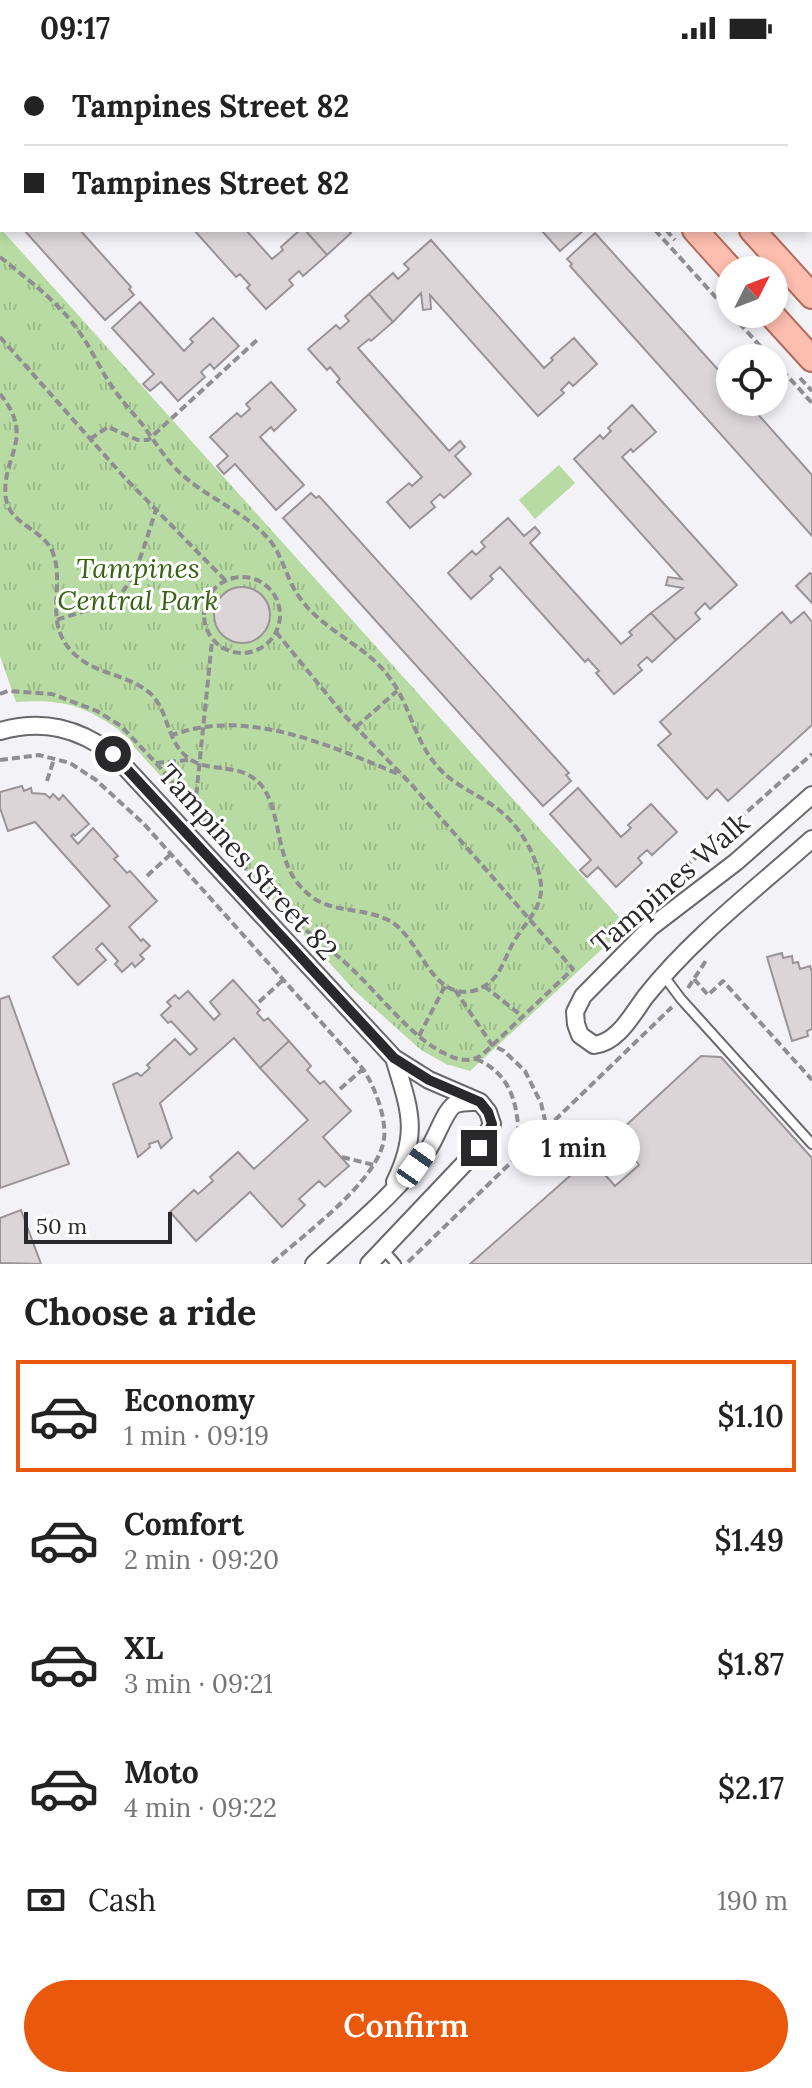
<!DOCTYPE html>
<html lang="en">
<head>
<meta charset="utf-8">
<style>
	:root { --surface:#fff; --page:#f2f2f2; --text:#222; --muted:#767676; --line:#e0e0e0; --accent:#ea580c }
	body { margin:0; font-family:Lora,serif; background:var(--page); color:var(--text); height:100vh; display:flex; flex-direction:column; font-size:30px; white-space:nowrap }
	* { box-sizing:border-box; margin:0 }
	p { font-size:26px; color:var(--muted) }
	.icon { flex:none; width:44px; height:44px; fill:none; stroke:currentColor; stroke-width:2; stroke-linecap:round; stroke-linejoin:round }
	.map { position:relative; height:1208px; overflow:hidden }
	.sheet { display:flex; flex-direction:column; background:var(--surface); flex:1 }
	.sheet>* { flex:none }
	.guide { position:absolute; left:0px; top:0px; width:812px; height:176px; box-shadow:0 4px 12px #0003; display:grid; align-content:center; height:176px; padding:0 24px; background:var(--surface) }
	.needle { width:52px; rotate:48deg }
	.buttons { position:absolute; left:716px; top:200px; display:grid; gap:16px }
	.buttons a { display:grid; place-items:center; width:72px; height:72px; border-radius:50%; background:var(--surface); box-shadow:0 4px 12px #0003; font-size:40px }
	.scale { position:absolute; left:24px; bottom:20px; width:148px; box-sizing:border-box; padding-left:8px; border:4px solid #29292b; border-top:0; font-size:22px; line-height:28px; white-space:nowrap; color:#29292b; -webkit-text-stroke:6px #fff; paint-order:stroke }
	.end { position:absolute; width:36px; height:36px; margin:-18px; border:10px solid #29292b; background:#fff; box-shadow:0 0 0 4px #fff }
	.from { border-radius:50% }
	.bubble { position:absolute; height:56px; border-radius:28px; background:var(--surface); box-shadow:0 4px 12px #0003; font-size:26px; font-weight:600; line-height:56px; text-align:center }
	.car { position:absolute; width:24px; height:48px; margin:-24px -12px; border-radius:10px; box-shadow:0 0 6px 2px #0007; background:linear-gradient(#fff 24%,#345 0 40%,#fff 0 76%,#345 0 86%,#fff 0) }
	.guide b { display:flex; align-items:center; gap:28px; height:76px; font-size:30px }
	.guide b+b { border-top:2px solid var(--line) }
	.guide i { width:20px; height:20px; background:var(--text) }
	ul { padding:0; list-style:none }
	li { display:flex; align-items:center; gap:24px; height:112px; margin:0 16px 12px; padding:0 8px; border:4px solid transparent; border-radius:0px }
	li div { flex:1 }
	li b { display:block; font-size:30px }
	li em { font-style:normal; font-weight:600 }
	li.selected { border-color:var(--accent) }
	li>.icon { width:72px; height:72px; stroke-width:1.5 }
	h2 { padding:0 24px; font-size:36px; line-height:96px }
	.pay { display:flex; align-items:center; gap:20px; height:88px; padding:0 24px; font-size:30px }
	.pay p { margin-inline-start:auto }
	.button { display:flex; gap:16px; margin-top:auto; padding:16px 24px }
	.button a { flex:1; height:92px; border-radius:48px; background:var(--accent); color:#fff; font-size:32px; font-weight:600; line-height:92px; text-align:center }
	.status { display:flex; justify-content:space-between; align-items:center; height:56px; padding:0 40px; background:var(--surface); direction:ltr }
	.status svg { height:22px; fill:currentColor }
	.map>svg:first-child { display:block }
	.green { fill:#b7dba2 }
	.park { fill:url(#park-tufts) }
	.building { fill:#dbd5d8; stroke:#9a9497; stroke-width:2 }
	.lines { fill:none; stroke-linecap:round; stroke-linejoin:round }
	.service-casing { stroke:#69686c; stroke-width:12 }
	.minor-casing { stroke:#69686c; stroke-width:20 }
	.primary-casing { stroke:#b26d5e; stroke-width:28 }
	.path { stroke:#8f8e92; stroke-width:4; stroke-dasharray:8 4; stroke-linecap:butt }
	.service { stroke:#fff; stroke-width:8 }
	.minor { stroke:#fff; stroke-width:16 }
	.primary { stroke:#fdbdaf; stroke-width:24 }
	.route { stroke:#29292b; stroke-width:10 }
	.labels { text-anchor:middle; dominant-baseline:central; stroke-width:6; stroke-linejoin:round; paint-order:stroke }
	.park-label { font-size:28px; font-style:italic; fill:#37620f; stroke:#fff }
	.street-label { font-size:28px; fill:#29292b; stroke:#fff }
</style>
</head>
<body>
<div class="status"><b>09:17</b><svg viewBox="0 0 49 12"><path d="M0 12V9h3v3zM5 12V6h3v6zM10 12V3h3v9zM15 12V0h3v12zM26 1h20v11H26zM47 4h2v5h-2z"/></svg></div>
<div class="map">
<svg width="812" height="1208" viewBox="0 0 812 1208">
	<defs>
		<pattern id="park-tufts" width="24" height="20" patternUnits="userSpaceOnUse" patternTransform="scale(2)"><rect width="24" height="20" fill="#b7dba2"/><path d="M3 7l-1-3M5 7V3M7 7l1-3M15 17l-1-3M17 17v-4M19 17l1-3" fill="none" stroke="#9dbc8c"/></pattern>
	</defs>
	<rect width="100%" height="100%" fill="#f3f2f7"/>
	<!-- green -->
	<path class="green" d="M559 409 575 427 535 463 519 444Z"/>
	<!-- park -->
	<path class="park" d="M0 172 627 870 470 1015 446 1008 421 994 354 934 118 673C81 648 60 643 16 646L0 600Z"/>
	<!-- building -->
	<path class="building" d="M24 174H80L131 231 129 233 134 239 105 264Z
		M194 174H246L272 203 283 194 281 191 300 174H305L327 199 303 220 299 215 289 224 293 229 266 253 247 232 250 229 240 218 236 221Z
		M305 174H348L351 177 327 199Z
		M541 174H584L560 195Z
		M595 177 730 327V346H747L812 419V480L570 210 572 208 567 203Z
		M431 184 544 312 553 304 551 302 574 282 597 308 573 330 569 326 561 334 564 337 538 360 430 239 431 253 423 254 421 237 393 266 369 238 393 217 398 223 409 213 404 208Z
		M369 238 393 266 371 285 369 283 358 292 449 395 460 385 465 391 455 400 471 418 444 442 440 438 431 446 435 451 410 472 387 446 409 427 412 430 422 421 337 326 340 323 330 311 327 314 308 293 336 269 340 273 349 265 345 260Z
		M140 246 184 295 193 286 190 283 213 262 239 290 214 313 210 308 201 316 205 321 178 345 161 326 150 335 143 328 154 318 112 272Z
		M271 326 296 354 274 375 271 371 260 381 304 429 276 454 235 408 224 418 217 410 228 400 210 381 237 357 241 361 250 353 246 348Z
		M632 349 656 376 633 396 631 393 622 401 737 529 710 553 705 547 695 557 700 563 676 584 651 557 683 532 666 529 668 521 682 523 574 403 600 379 603 383 611 375 608 372Z
		M311 437 316 442 319 440 569 717 566 719 571 725 543 750 283 462Z
		M508 462 524 480 535 471 540 477 530 487 621 588 632 579 629 576 651 557 676 584 652 606 647 601 638 609 642 614 614 638 596 617 599 615 588 603 585 606 500 511 490 520 493 523 471 543 448 517 472 495 476 499 485 491 481 486Z
		M810 517 812 519V547L796 530Z
		M214 559a28 28 0 1 1 56 0a28 28 0 1 1-56 0Z
		M782 556 791 567 804 556 812 566V669L728 745 717 733 707 743 658 689 671 678 660 666Z
		M22 730 24 735 31 732 32 737 45 738 50 742 53 738 59 744 63 739 89 768 75 780 73 778 71 780 78 788 93 772 118 800 114 803 127 817 130 815 157 845 129 871 141 885 143 883 150 890 140 899 144 903 135 911 132 907 122 916 115 908 118 905 102 887 96 893 106 904 78 929 53 901 110 850 35 766 8 775 0 752V736Z
		M578 732 621 781 631 772 628 769 651 748 677 776 652 799 647 794 638 802 642 807 616 831 598 811 587 821 580 814 591 804 550 758Z
		M782 897 783 902 792 900 793 907 798 906 800 913 810 910 812 916V973L807 975 808 980 792 985 767 901Z
		M233 924 260 954 257 957 264 965 268 962 289 985 260 1012 234 982 160 1047 172 1082 161 1092 158 1085 149 1088 150 1091 138 1101 113 1028 137 1017 141 1020 150 1012 147 1009 175 983 190 999 197 993 171 965 168 967 161 959 171 950 167 946 175 939 179 943 188 935 214 964 220 958 210 946Z
		M9 940 69 1108 0 1132V943Z
		M289 985 311 1010 307 1014 320 1028 324 1025 351 1055 323 1081 349 1110 325 1131 319 1125 299 1143 305 1149 282 1171 250 1136 196 1185 170 1156 194 1134 198 1138 213 1125 210 1121 238 1096 254 1113 308 1064 260 1012Z
		M701 1000 721 1001 812 1102V1208H470L588 1104H592L615 1130 639 1109 619 1081 621 1074Z
		M21 1154 41 1208 0 1207V1162Z"/>
	<g class="lines">
		<!-- service casing -->
		<g class="service-casing">
			<path id="service" d="M663 919 681 943 812 1088
				M384 1194 396 1208"/>
		</g>
		<!-- minor casing -->
		<g class="minor-casing">
			<path id="minor" d="M0 675C43 663 78 672 113 698L394 1002 429 1024 480 1046 488 1056 492 1068 479 1092 369 1208
				M812 739 736 806 651 871 583 940 575 956 576 968 580 979 594 989C618 987 633 957 646 940 693 881 756 833 812 783
				M394 1002C409 1052 420 1075 395 1126
				M314 1208C354 1171 397 1137 429 1092 436 1082 445 1055 454 1049 461 1045 471 1046 479 1046"/>
		</g>
		<!-- primary casing -->
		<g class="primary-casing">
			<path id="primary" d="M537 0 539 2
				M594 0 596 2
				M695 174 731 214
				M752 174 812 240
				M771 258 812 303"/>
		</g>
		<!-- path -->
		<path class="path" d="M497 0 499 2
			M509 0 511 2
			M625 0 627 2
			M655 174 730 257
			M666 174 675 184
			M0 201C28 224 59 246 80 277 92 294 101 315 113 332 122 345 132 356 142 368 153 383 163 399 175 412 201 439 238 452 264 478 283 496 285 522 300 542 323 575 366 589 389 621 410 648 414 684 437 710 451 727 471 735 489 747 515 763 534 792 540 822 546 851 526 864 513 887 507 898 503 910 496 920 490 927 482 933 473 935 428 944 421 878 386 863 351 848 323 861 296 825 274 795 281 744 256 724 239 709 214 715 195 706 166 692 171 658 151 638 125 615 87 620 65 587 47 559 64 526 53 497 44 473 11 470 6 443 0 401 37 383 0 338
			M719 232 730 244
			M731 258 771 302
			M742 258 751 268
			M0 281 124 421 226 525
			M774 305 812 347
			M800 322 812 335
			M90 383 108 371 138 384H148L257 284
			M204 559a38 38 0 1 1 76 0a38 38 0 1 1-76 0Z
			M57 564C75 557 101 553 117 541 136 527 148 476 156 454
			M276 576 343 658 411 728 573 913 482 999C472 1006 459 1005 448 999 413 984 380 939 352 913 331 893 307 877 286 856
			M0 638 8 635 52 638 97 655 121 670 156 707 253 821
			M356 671 397 635
			M170 680C246 650 330 690 401 719
			M0 704 39 699 70 707 96 724 144 768 363 1013C375 1031 389 1067 383 1088 372 1130 303 1179 271 1208
			M156 707 189 704
			M47 725 54 703
			M195 751 212 585
			M147 820 171 798
			M613 875 812 698
			M694 923 708 939 723 925 812 1024
			M484 930 522 960
			M688 932 707 903
			M455 934 492 989 504 995 525 1015 541 1047 547 1073
			M259 946 284 923
			M419 980 445 930
			M476 1003C517 1020 519 1059 519 1099
			M340 1033 363 1013
			M342 1101 374 1109
			M408 1206 672 951"/>
		<!-- service -->
		<use href="#service" class="service"/>
		<!-- minor -->
		<use href="#minor" class="minor"/>
		<!-- primary -->
		<use href="#primary" class="primary"/>
	</g>
	<g class="lines">
		<!-- route -->
		<path class="route" d="M113 698 394 1002 429 1024 480 1046 488 1056 492 1068 479 1092"/>
	</g>
	<g class="labels">
		<!-- park labels -->
		<g class="park-label">
			<text x="138" y="512">Tampines<tspan x="138" dy="32">Central Park</tspan></text>
		</g>
		<!-- street labels -->
		<g class="street-label">
			<text transform="translate(248 806) rotate(48)">Tampines Street 82</text>
			<text transform="translate(670 827) rotate(-41)">Tampines Walk</text>
		</g>
	</g>
</svg>
<div class="buttons">
<a><svg class="needle" viewBox="-14 -14 28 28"><path d="M0-13l5 13h-10z" fill="#e53935"/><path d="M0 13l5-13h-10z" fill="#767676"/></svg></a>
<a><svg class="icon" aria-label="locate" viewBox="0 0 24 24"><circle cx="12" cy="12" r="6"/><path d="M12 2v4M12 18v4M2 12h4M18 12h4"/></svg></a>
</div>
<div class="scale">50 m</div>
<i class="end from" style="left:113px;top:698px"></i>
<i class="end" style="left:479px;top:1092px"></i>
<div class="bubble" style="left:508px;top:1064px;width:132px">1 min</div>
<i class="car" style="left:416px;top:1109px;rotate:35deg"></i>
<div class="guide">
<b><i class="from"></i>Tampines Street 82</b>
<b><i></i>Tampines Street 82</b>
</div>
</div>
<section class="sheet">
<h2>Choose a ride</h2>
<ul>
<li class="selected"><svg class="icon" aria-label="car" viewBox="0 0 24 24"><path d="M5 17H2v-5l4-1 3-4h7l3 4 3 1v5h-3M9 17h6M6 11h13"/><circle cx="7" cy="17" r="2"/><circle cx="17" cy="17" r="2"/></svg><div><b>Economy</b><p>1 min · 09:19</p></div><em>$1.10</em></li>
<li><svg class="icon" aria-label="car" viewBox="0 0 24 24"><path d="M5 17H2v-5l4-1 3-4h7l3 4 3 1v5h-3M9 17h6M6 11h13"/><circle cx="7" cy="17" r="2"/><circle cx="17" cy="17" r="2"/></svg><div><b>Comfort</b><p>2 min · 09:20</p></div><em>$1.49</em></li>
<li><svg class="icon" aria-label="car" viewBox="0 0 24 24"><path d="M5 17H2v-5l4-1 3-4h7l3 4 3 1v5h-3M9 17h6M6 11h13"/><circle cx="7" cy="17" r="2"/><circle cx="17" cy="17" r="2"/></svg><div><b>XL</b><p>3 min · 09:21</p></div><em>$1.87</em></li>
<li><svg class="icon" aria-label="car" viewBox="0 0 24 24"><path d="M5 17H2v-5l4-1 3-4h7l3 4 3 1v5h-3M9 17h6M6 11h13"/><circle cx="7" cy="17" r="2"/><circle cx="17" cy="17" r="2"/></svg><div><b>Moto</b><p>4 min · 09:22</p></div><em>$2.17</em></li>
</ul>
<div class="pay"><svg class="icon" aria-label="cash" viewBox="0 0 24 24"><path d="M3 7h18v10H3z"/><circle cx="12" cy="12" r="2"/></svg>Cash<p>190 m</p></div>
<div class="button"><a>Confirm</a></div>
</section>
</body>
</html>
